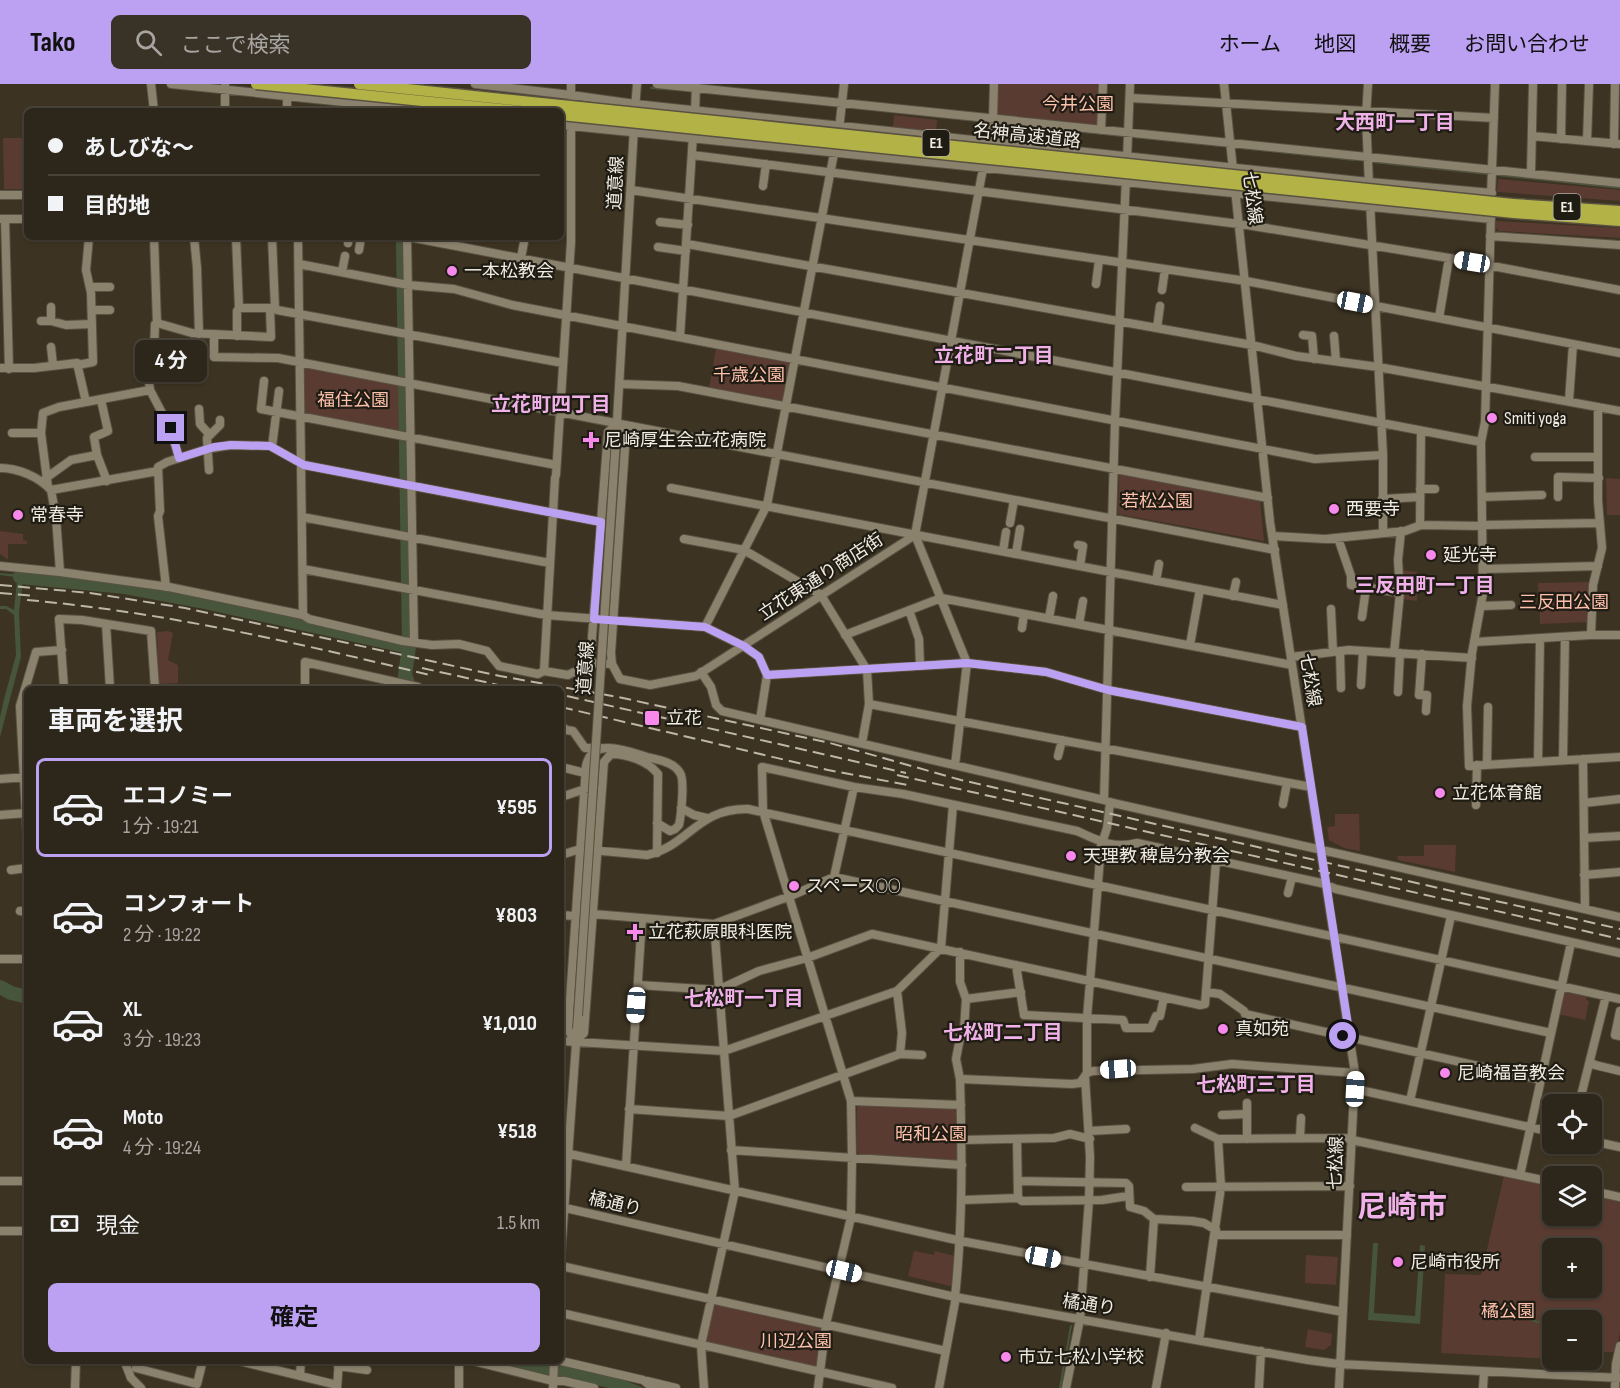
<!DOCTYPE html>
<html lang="ja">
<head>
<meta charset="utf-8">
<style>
	:root { --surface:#2d261a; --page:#393227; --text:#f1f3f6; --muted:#a7a5a2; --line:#484339; --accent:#bca0f2 }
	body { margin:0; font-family:"Sofia Sans Condensed","Noto Sans JP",sans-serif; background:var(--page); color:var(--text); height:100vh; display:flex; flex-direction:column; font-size:22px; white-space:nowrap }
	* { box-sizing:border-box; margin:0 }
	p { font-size:20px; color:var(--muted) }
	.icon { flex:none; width:33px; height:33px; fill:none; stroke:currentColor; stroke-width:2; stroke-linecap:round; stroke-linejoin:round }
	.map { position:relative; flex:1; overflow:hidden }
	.side { position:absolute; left:24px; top:602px; width:540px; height:678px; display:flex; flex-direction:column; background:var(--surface); border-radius:9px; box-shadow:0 2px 4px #0004,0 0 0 2px var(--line) }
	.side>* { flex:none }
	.top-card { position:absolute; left:24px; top:24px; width:540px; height:132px; border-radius:9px; box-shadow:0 2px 4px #0004,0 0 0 2px var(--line); display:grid; align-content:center; height:132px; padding:0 24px; background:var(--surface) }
	.controls { position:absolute; left:1542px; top:1010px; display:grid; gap:12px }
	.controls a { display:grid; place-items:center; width:60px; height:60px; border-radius:9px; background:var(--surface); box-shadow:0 2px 4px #0004,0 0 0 2px var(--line); font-size:30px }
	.end { position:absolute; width:27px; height:27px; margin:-14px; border:8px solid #bca0f2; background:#111; box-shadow:0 0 0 3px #111 }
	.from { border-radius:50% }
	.bubble { position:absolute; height:42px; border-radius:9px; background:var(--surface); box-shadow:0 2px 4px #0004,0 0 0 2px var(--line); font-size:20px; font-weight:700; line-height:42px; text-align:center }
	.car { position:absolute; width:18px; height:36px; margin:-18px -9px; border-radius:8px; box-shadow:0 0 4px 2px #0007; background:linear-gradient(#fff 24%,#345 0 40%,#fff 0 76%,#345 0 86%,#fff 0) }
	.top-card b { display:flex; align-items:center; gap:21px; height:57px; font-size:22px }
	.top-card b+b { border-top:2px solid var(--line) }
	.top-card i { width:15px; height:15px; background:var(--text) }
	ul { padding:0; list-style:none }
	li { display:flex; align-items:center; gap:18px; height:99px; margin:0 12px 9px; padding:0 12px; border:3px solid transparent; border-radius:9px }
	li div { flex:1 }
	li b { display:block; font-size:22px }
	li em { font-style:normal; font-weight:700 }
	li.on { border-color:var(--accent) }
	li>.icon { width:54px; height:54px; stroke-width:1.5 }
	h2 { padding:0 24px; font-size:27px; line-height:72px }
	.pay { display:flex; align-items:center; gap:15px; height:66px; padding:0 24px; font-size:22px }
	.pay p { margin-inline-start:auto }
	.action { display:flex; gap:12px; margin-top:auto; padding:12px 24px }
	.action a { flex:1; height:69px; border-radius:9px; background:var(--accent); color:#111; font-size:24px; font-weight:700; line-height:69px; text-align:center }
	header { display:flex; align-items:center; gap:36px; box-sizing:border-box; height:84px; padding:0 30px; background:var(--accent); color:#111 }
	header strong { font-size:28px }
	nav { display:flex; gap:33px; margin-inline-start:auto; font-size:21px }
	.search { width:420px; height:54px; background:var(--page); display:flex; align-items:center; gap:15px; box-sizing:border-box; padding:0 21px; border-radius:9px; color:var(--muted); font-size:22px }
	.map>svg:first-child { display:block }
	.green { fill:#593b31; fill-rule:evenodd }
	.water { fill:#47563b }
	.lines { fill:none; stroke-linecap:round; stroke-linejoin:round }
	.stream { stroke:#47563b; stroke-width:2 }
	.river { stroke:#47563b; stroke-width:14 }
	.minor-casing { stroke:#595142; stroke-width:10 }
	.highway-casing { stroke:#595142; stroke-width:13 }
	.minor { stroke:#8b826e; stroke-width:8 }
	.highway { stroke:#b2b246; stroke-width:10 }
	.rail { stroke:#bdb7aa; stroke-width:2; stroke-dasharray:12 6; stroke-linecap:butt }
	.minor-bridge-casing { stroke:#595142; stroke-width:10; stroke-linecap:butt }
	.highway-bridge-casing { stroke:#595142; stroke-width:13; stroke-linecap:butt }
	.minor-bridge { stroke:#8b826e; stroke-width:8 }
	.highway-bridge { stroke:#b2b246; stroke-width:10 }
	.route { stroke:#bca0f2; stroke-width:8 }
	.poi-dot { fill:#f788ec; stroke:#1f1c14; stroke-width:2 }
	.labels { text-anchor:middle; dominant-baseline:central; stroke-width:4.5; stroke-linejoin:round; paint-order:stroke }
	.shield { fill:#1f1c14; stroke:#b2aea4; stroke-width:1.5 }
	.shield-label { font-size:16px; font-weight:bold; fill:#f1ece1 }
	.park-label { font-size:18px; fill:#fec0ab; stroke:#1f1c14 }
	.street-label { font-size:18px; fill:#f1ece1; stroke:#1f1c14 }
	.poi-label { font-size:18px; fill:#f1ece1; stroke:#1f1c14; text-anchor:start }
	.neighbourhood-label { font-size:20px; font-weight:bold; fill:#efb1e7; stroke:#1f1c14 }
	.town-label { font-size:30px; font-weight:bold; fill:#efb1e7; stroke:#1f1c14 }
</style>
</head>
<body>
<header>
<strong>Tako</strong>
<div class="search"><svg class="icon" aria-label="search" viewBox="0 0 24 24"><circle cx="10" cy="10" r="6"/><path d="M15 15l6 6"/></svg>ここで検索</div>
<nav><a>ホーム</a><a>地図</a><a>概要</a><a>お問い合わせ</a></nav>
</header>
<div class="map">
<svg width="1620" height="1304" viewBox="0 0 1620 1304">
	<rect width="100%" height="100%" fill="#3c3322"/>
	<!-- green -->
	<path class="green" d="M998 0H1099V42L997 32Z
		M894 31 937 36 936 48 893 44Z
		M3 54H27V105H4Z
		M1498 95 1620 106V117L1497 108Z
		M1496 137 1620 144V154L1499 147 1496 144Z
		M716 264 789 278 790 280 784 316 781 318 709 304Z
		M307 284 400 301 403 303V345L401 347 307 330 304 328 303 286Z
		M1121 389 1260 416 1264 457 1118 430 1119 391Z
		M1606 394 1620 395V431H1607Z
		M0 447 23 450V456L27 457V460H8V475H7L0 470Z
		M1401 486 1417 488V517L1402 515Z
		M1591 498 1589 538 1540 540 1538 499Z
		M168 547 173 549 168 576 178 581V599L159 600 157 550V548Z
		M1335 730H1359L1360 767 1344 764 1329 756 1327 743 1335 742Z
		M1424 761H1456L1455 788 1398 776 1397 772H1424Z
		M1563 907 1587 912 1586 916 1589 917 1585 936 1558 930Z
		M860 1020 952 1024 956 1027 959 1075 956 1077 861 1072 857 1068V1023Z
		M1504 1092 1552 1101V1131H1592V1110L1620 1116V1249L1616 1268H1605L1599 1277 1553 1275H1592V1236H1552V1275L1441 1269 1445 1190 1481 1191ZM1552 1164H1592V1203H1552Z
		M914 1167 934 1171 935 1167 955 1172 953 1200 950 1202 908 1192Z
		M1306 1171 1338 1173 1336 1201 1305 1199Z
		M716 1219 820 1241 822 1244 818 1281 814 1283 706 1259 705 1255 713 1221Z
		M1308 1245 1332 1250 1331 1261 1324 1266 1305 1263Z"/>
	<!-- water -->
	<path class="water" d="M0 489 37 492V495L25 494 23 496 19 528 21 573 0 653V633L4 615 16 571 14 531 6 525H0V522H6L14 526 17 497 15 493 0 491Z
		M1373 1159H1378L1374 1229 1415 1232 1420 1161 1425 1162 1420 1240 1368 1236Z
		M486 1277C502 1277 518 1275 534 1277 566 1279 614 1291 644 1304H609Z"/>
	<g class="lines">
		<!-- stream -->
		<path class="stream" d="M651 4 678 6
			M914 30 989 38
			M995 39 1123 52
			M1133 53 1222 62
			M1241 64 1354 76
			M1372 78 1487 90
			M1497 91 1620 104
			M1528 1235 1542 1239 1552 1246
			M1592 1259 1603 1262
			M1060 1304 1071 1242"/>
		<!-- river -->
		<path class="river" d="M403 159 409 563
			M20 493 125 503 200 517 409 563 405 591 410 604
			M0 903 11 909 27 913"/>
		<!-- minor casing -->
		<g class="minor-casing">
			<path id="minor" d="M151 0 154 27
				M171 0 431 27
				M225 0V27
				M475 0 571 11 635 20 1369 98 1492 109
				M657 0 1620 99
				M1224 0 1270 438 1355 989 1339 1304
				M1368 0 1366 33 1369 100
				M281 10 287 15V27
				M1130 14 1494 34
				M635 25 637 0
				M571 27V0
				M695 30 696 0
				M561 41 1491 135
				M839 46 844 0
				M1101 46 1103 0
				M1532 52 1620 60
				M1561 55 1562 0
				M1587 57 1589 0
				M1614 60 1615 0
				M988 61 993 35 994 0
				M692 71 1247 141 1455 175 1620 206
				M1127 76 1130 0
				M1531 89 1533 0
				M763 102 766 80
				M631 106 1246 197 1620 269
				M0 111H27
				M1491 113 1495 0
				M1370 118 1383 371V448
				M1491 131 1485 338 1481 358 1483 509 1472 569 1467 622 1469 682 1620 673
				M1 135H27
				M5 135 9 285
				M660 138 688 141
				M1490 152 1620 161
				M154 153 157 239 155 240 154 266 147 271 146 275 150 306 170 344 179 374
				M194 153 197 184 199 250
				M236 153 239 224 237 227V252
				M298 153 303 531
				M407 153 414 557
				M409 153 1481 358
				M348 159 349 153
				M687 160 1252 261 1296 272 1378 283 1620 327
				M658 163 686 167
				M359 166 361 153
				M521 174 525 153
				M299 180 408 201 454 205 512 221 1315 375 1383 371
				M342 188 345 172
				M1096 200 1099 176
				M91 203H110
				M1162 206 1165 185
				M51 223V237
				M239 224H275L272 153
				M275 224 277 226 563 279
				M92 226H110
				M1439 234 1449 174
				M41 237H51L66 241 92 240
				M157 239 192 249 271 253 270 224
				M1157 244 1160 222
				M214 251V273L278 274 1275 466
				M1303 251 1312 252 1314 275
				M1334 252 1336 277
				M680 253 693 51
				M51 263 53 281
				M78 281 93 278 91 209 86 186 89 153
				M0 284H34L77 279 86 318
				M264 297 261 325 556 381
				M620 300 678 302 1268 414
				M101 316 108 347 94 353 97 371 107 397
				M1569 317 1573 260
				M199 325 200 340 209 350
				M617 340 626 349 611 569 612 580 620 595 650 601 696 592 915 451
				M12 349H41
				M616 355 634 43
				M272 363 279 307
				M1535 373H1598
				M0 384C18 384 39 393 51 406L158 387
				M209 386 207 354 220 341V336
				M556 391 571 158V39
				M46 394 71 376 97 371
				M48 403 41 349 43 329 59 323 150 306
				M671 404 1283 521
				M1420 405H1435
				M51 406 56 433 60 488
				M1482 413 1542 411
				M1558 413V393L1599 394
				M1382 415 1420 413
				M302 433 550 479
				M1010 439 1014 416
				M1420 441 1421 347
				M1273 452 1325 455 1405 447 1421 441 1483 442 1486 441 1600 439
				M1338 454 1351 492V501L1400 509
				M684 455 744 466 821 511 867 586 869 620 862 659
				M1078 461 1083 462 1080 482
				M1003 467 1006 448
				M1016 470 1020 445
				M0 482 60 488 169 503 303 531 309 535 403 557 432 561 459 560 487 567 499 582 538 590 544 587 568 591C577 585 582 588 590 579L612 580
				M303 485 546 531 705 543 743 562 759 573 767 591 760 636
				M1483 485 1598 482
				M1156 497 1159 480
				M166 503 158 432 160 427 158 383 167 378 207 365 231 361 270 362 304 381 601 438
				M1233 512 1236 498
				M1482 522 1511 521
				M1331 525 1333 568
				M909 526 919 555 920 582
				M1362 533 1366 504
				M1049 534 1053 512
				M106 540 110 604
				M1079 540 1083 517
				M705 543 767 421 835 64
				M1022 544 1024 530
				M845 551 941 514 1292 581
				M1591 551 1593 501 1602 464 1598 417V323
				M1475 558 1591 551H1620
				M1190 561 1200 505
				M1340 567 1341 604
				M1394 569 1400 509 1398 476 1401 447
				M1422 570 1419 611H1427L1426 627
				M1291 573 1349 566 1472 574
				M590 579 608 348 617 340
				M544 587 555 394
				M701 588 711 603 716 621 722 627 1104 716 1113 719 1620 833
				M767 591 967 579 1046 588 1108 606 1302 643
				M1361 601 1363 567
				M64 604 59 535 82 536 151 547 155 604
				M305 604V578L418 603
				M1398 608 1400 569
				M869 620 1311 703
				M561 641 566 646 573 647 585 664H600
				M1058 672 1062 656
				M1583 675 1585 825
				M1563 676 1565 553
				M1538 678 1540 555
				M955 681 967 579 915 451 984 79
				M1487 681 1488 623
				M561 683 585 689
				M0 695 27 693
				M561 713 588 704
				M1104 716 1115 337 1126 94
				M1584 719 1620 715
				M1283 720 1287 699
				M1476 721 1477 681
				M681 724 694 731 707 734
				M0 731 27 729
				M27 750 20 622 36 568 62 566
				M1584 754 1620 752
				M561 771 580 765 647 771C689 762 697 724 748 725L1620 915
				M11 786 27 784
				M1584 791 1620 788
				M834 793 854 703
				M1288 809 1292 793
				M20 827 27 828
				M593 830 714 840 793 811 834 793 1551 949
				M561 831 575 832
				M960 868V898L966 915 964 946 961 949 956 975 960 995
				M0 875H27
				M1016 881 1024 931 1123 936 1126 944H1151L1156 932H1160L1164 913
				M638 901 718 906 759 887 807 874 872 850 1200 921 1205 920 1206 908 1220 910 1244 927 1245 930 1541 996
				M1206 908 1216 777
				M966 915 1021 908
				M1620 927 1615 951 1620 952
				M561 957 724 967 897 907 941 864 953 721
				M575 958 568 945 586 682C592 652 628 667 647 673 658 676 674 678 680 689 685 696 681 732 679 741L675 745 670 747 657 739
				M575 958 584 949 604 678 611 670C627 670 648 677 658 690L657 769
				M900 970 922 971
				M1590 978 1595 981 1620 987
				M1087 989V934L1101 762 1107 744 1110 719
				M1355 1005 1552 1048
				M851 1017 961 1021
				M1410 1017 1451 832
				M1247 1019V1055
				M1579 1020 1606 912
				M629 1025 729 1032 900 970 902 949 897 907
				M1222 1031 1247 1030
				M1195 1044 1218 1055 1352 1054
				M1089 1047 1126 1045
				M1300 1054 1301 1034
				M1017 1055 1018 1114 1022 1117 1102 1116 1128 1112
				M962 1056 1054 1054 1070 1050 1090 1055
				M1352 1056 1552 1098
				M1592 1057 1620 1063
				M731 1066 962 1081
				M561 1068 961 1157 1343 1228
				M626 1082 642 834
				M1520 1091 1571 859
				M0 1097H27
				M1018 1097 1126 1099 1129 1102 1130 1123 1144 1127 1154 1135 1192 1137 1204 1139 1216 1146
				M1186 1103 1350 1102
				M1592 1107 1620 1113
				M963 1116 1018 1114
				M561 1123 955 1213 1308 1276 1339 1280 1620 1294
				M0 1147H27
				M1215 1151H1347
				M561 1170 578 932
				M561 1182 946 1267
				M1150 1193 1154 1135
				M955 1213C963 1138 962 1069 960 995L1072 1000 1080 999 1087 989 1093 987 1193 985 1232 980 1355 989
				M561 1229 892 1304
				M1199 1256 1221 1103 1218 1055
				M124 1276 131 1294 141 1304
				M235 1276 337 1301
				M469 1276 553 1297H564L594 1304
				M557 1276 643 1296 653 1304
				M338 1282 367 1286
				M136 1284 197 1300 203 1276
				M300 1292 301 1276
				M647 1297 676 1304
				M75 1304 76 1276
				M337 1304 339 1276
				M459 1304V1276
				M553 1304 554 1276
				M704 1304 701 1261 735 1107 714 840
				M818 1304 826 1240 851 1133 852 1075 851 1017 763 727 762 683 854 703 903 710 1077 747C1099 757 1113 765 1137 759L1321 799 1336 805 1620 869
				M939 1304 956 1213
				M1066 1304 1080 1235 1089 1116 1090 1073 1085 992
				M1156 1304 1166 1249
				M1259 1304 1261 1267
				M1483 1304 1484 1288
				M1615 1304 1616 1280 1620 1262"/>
		</g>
		<!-- highway casing -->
		<g class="highway-casing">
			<path id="highway" d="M1513 120 1620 127
				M1514 129 1620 137"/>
		</g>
		<!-- minor -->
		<use href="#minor" class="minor"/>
		<!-- highway -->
		<use href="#highway" class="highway"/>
		<!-- rail -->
		<path class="rail" d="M0 501 90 509 185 524 500 592 618 613 830 659 961 696 1620 845
			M0 509 36 512
			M27 516C164 528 297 559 430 591
			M422 584 512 604
			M567 612 906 689
			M561 623 828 686 908 701
			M897 691 1620 855"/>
		<!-- minor-bridge casing -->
		<g class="minor-bridge-casing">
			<path id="minor-bridge" d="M578 932 616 355"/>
		</g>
		<!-- highway-bridge casing -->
		<g class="highway-bridge-casing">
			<path id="highway-bridge" d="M256 0 520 27
				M359 0 1513 120
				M561 31 1514 129"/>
		</g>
		<!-- minor-bridge -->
		<use href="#minor-bridge" class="minor-bridge"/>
		<!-- highway-bridge -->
		<use href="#highway-bridge" class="highway-bridge"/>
	</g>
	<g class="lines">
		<!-- route -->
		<path class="route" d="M171 344 179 374 214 363 231 361 270 362 304 381 601 438 594 535 705 543 744 562 759 573 767 591 967 579 1046 588 1108 606 1302 643 1350 954 1343 952"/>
	</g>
	<!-- markers -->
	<g class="poi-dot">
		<circle cx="452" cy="187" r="6"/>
		<circle cx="1492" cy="334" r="6"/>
		<path d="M588 347h6v6h6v6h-6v6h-6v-6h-6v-6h6z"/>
		<circle cx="1334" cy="425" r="6"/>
		<circle cx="18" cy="431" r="6"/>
		<circle cx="1431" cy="471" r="6"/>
		<rect x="644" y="626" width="16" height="16" rx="3"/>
		<circle cx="1440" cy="709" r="6"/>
		<circle cx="1071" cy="772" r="6"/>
		<circle cx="794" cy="802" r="6"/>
		<path d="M632 839h6v6h6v6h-6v6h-6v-6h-6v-6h6z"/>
		<circle cx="1223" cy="945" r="6"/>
		<circle cx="1445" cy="989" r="6"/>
		<circle cx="1398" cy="1178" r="6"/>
		<circle cx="1006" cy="1273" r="6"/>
	</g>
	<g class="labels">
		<!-- shield labels -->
		<g class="shield">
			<rect x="922.5" y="46" width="27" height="26" rx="4.5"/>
			<rect x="1553.5" y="110" width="27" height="26" rx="4.5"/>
		</g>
		<g class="shield-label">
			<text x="936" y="59">E1</text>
			<text x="1567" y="123">E1</text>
		</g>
		<!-- park labels -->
		<g class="park-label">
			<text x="1078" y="20">今井公園</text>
			<text x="749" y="291">千歳公園</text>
			<text x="353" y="316">福住公園</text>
			<text x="1157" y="417">若松公園</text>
			<text x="1564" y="518">三反田公園</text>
			<text x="931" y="1050">昭和公園</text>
			<text x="1508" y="1227">橘公園</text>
			<text x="796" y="1257">川辺公園</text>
		</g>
		<!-- street labels -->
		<g class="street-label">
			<text transform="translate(1027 52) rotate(6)">名神高速道路</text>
			<text transform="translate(616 99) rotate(-87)">道意線</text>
			<text transform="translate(1252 114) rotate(83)">七松線</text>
			<text transform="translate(821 493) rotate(-33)">立花東通り商店街</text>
			<text transform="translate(586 584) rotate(-86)">道意線</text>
			<text transform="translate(1310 596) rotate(81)">七松線</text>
			<text transform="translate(1336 1079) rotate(-88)">七松線</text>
			<text transform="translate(615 1120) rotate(13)">橘通り</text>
			<text transform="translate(1089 1221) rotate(9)">橘通り</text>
		</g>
		<!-- poi labels -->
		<g class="poi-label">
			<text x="464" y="187">一本松教会</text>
			<text x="1504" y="334">Smiti yoga</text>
			<text x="604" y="356">尼崎厚生会立花病院</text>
			<text x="1346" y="425">西要寺</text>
			<text x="30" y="431">常春寺</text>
			<text x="1443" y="471">延光寺</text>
			<text x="666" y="634">立花</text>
			<text x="1452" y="709">立花体育館</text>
			<text x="1083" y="772">天理教 稗島分教会</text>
			<text x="806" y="802">スペース○○</text>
			<text x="648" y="848">立花萩原眼科医院</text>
			<text x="1235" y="945">真如苑</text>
			<text x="1457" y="989">尼崎福音教会</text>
			<text x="1410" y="1178">尼崎市役所</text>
			<text x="1018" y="1273">市立七松小学校</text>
		</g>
		<!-- neighbourhood labels -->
		<g class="neighbourhood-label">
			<text x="1395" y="39">大西町一丁目</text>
			<text x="994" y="272">立花町二丁目</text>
			<text x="551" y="321">立花町四丁目</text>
			<text x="1425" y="502">三反田町一丁目</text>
			<text x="744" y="915">七松町一丁目</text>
			<text x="1003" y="949">七松町二丁目</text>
			<text x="1256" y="1001">七松町三丁目</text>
		</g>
		<!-- town labels -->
		<g class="town-label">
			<text x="1402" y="1124">尼崎市</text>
		</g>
	</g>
</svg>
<div class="controls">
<a><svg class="icon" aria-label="locate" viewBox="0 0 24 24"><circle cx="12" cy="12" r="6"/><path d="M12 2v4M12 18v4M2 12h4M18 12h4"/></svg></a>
<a><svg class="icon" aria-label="layers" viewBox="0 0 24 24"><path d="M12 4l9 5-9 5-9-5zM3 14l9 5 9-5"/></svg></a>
<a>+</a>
<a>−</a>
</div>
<i class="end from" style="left:1343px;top:952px"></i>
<i class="end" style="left:171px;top:344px"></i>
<div class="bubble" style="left:135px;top:256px;width:72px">4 分</div>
<i class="car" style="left:1472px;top:178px;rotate:280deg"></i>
<i class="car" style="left:1355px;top:218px;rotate:101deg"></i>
<i class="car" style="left:636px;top:921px;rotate:184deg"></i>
<i class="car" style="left:1118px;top:985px;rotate:266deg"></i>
<i class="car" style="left:1355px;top:1005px;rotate:3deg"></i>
<i class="car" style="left:1043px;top:1173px;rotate:101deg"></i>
<i class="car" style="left:844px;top:1187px;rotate:103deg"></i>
<div class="top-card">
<b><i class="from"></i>あしびな〜</b>
<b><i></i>目的地</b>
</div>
<section class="side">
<h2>車両を選択</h2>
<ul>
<li class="on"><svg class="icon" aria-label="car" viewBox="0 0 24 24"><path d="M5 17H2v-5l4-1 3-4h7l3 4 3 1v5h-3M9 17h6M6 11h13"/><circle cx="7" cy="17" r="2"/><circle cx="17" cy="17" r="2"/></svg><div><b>エコノミー</b><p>1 分 · 19:21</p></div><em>¥595</em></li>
<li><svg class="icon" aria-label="car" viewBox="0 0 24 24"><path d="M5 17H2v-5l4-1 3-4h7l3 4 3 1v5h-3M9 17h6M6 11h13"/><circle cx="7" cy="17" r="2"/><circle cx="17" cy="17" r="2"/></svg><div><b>コンフォート</b><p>2 分 · 19:22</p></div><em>¥803</em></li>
<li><svg class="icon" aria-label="car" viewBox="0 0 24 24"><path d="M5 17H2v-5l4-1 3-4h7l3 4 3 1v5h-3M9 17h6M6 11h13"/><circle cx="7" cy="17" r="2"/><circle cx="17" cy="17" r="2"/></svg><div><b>XL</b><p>3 分 · 19:23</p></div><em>¥1,010</em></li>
<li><svg class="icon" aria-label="car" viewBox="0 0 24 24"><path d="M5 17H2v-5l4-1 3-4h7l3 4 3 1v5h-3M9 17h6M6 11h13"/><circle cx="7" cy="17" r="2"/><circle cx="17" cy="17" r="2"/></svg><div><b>Moto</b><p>4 分 · 19:24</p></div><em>¥518</em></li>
</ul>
<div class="pay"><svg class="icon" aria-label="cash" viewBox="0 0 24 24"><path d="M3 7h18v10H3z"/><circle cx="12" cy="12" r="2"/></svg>現金<p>1.5 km</p></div>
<div class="action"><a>確定</a></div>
</section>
</div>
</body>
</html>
